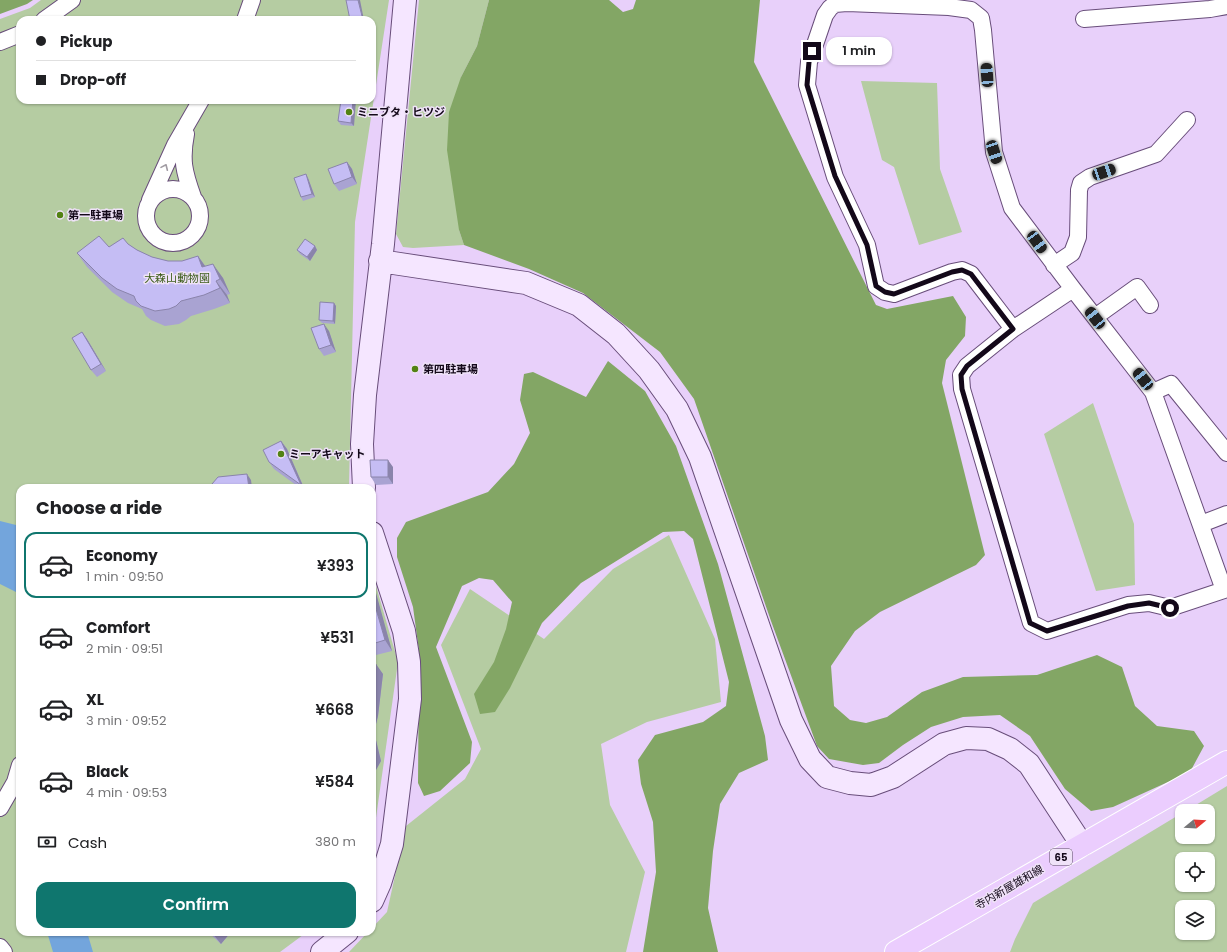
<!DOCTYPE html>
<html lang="en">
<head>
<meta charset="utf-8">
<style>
	:root { --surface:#fff; --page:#f2f2f2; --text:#202124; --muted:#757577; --line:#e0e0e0; --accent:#0f766e }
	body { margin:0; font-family:Poppins,"Noto Sans JP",sans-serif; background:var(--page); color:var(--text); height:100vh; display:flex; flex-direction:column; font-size:15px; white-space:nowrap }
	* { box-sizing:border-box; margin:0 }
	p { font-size:13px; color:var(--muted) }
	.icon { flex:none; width:22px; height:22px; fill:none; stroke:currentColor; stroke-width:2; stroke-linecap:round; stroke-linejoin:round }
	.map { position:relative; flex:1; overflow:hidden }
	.sheet { position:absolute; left:16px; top:484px; width:360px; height:452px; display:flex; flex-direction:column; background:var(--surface); border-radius:12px; box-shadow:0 1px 3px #0004 }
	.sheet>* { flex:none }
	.banner { position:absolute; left:16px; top:16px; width:360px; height:88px; border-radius:12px; box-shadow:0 1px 3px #0004; display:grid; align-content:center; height:88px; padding:0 20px; background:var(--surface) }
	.needle { width:26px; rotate:72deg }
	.controls { position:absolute; left:1175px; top:804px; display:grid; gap:8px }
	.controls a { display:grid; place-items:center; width:40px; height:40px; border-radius:8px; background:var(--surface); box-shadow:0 1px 3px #0004; font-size:20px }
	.end { position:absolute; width:18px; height:18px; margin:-9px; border:5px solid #130819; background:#fff; box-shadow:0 0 0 2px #fff }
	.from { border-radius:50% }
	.bubble { position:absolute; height:28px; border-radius:12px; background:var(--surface); box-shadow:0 1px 3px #0004; font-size:13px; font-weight:600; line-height:28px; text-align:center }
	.car { position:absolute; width:12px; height:24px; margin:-12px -6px; border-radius:5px; box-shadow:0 0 3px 1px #0007; background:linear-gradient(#222 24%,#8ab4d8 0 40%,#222 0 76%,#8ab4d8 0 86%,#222 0) }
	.banner b { display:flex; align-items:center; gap:14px; height:38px; font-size:15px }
	.banner b+b { border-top:1px solid var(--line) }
	.banner i { width:10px; height:10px; background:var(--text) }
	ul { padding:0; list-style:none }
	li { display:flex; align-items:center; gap:12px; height:66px; margin:0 8px 6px; padding:0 12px; border:2px solid transparent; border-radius:12px }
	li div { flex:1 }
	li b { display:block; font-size:15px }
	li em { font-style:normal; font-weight:600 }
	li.selected { border-color:var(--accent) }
	li>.icon { width:36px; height:36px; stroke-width:1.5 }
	h2 { padding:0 20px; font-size:18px; line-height:48px }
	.pay { display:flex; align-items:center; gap:10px; height:44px; padding:0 20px; font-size:15px }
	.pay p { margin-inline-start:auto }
	.primary-button { display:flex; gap:8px; margin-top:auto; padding:8px 20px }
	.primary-button a { flex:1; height:46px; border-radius:12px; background:var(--accent); color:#fff; font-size:16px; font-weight:600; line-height:46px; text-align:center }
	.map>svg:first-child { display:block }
	.green { fill:#b5cca2; fill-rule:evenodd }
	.forest { fill:#83a665 }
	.water { fill:#73a5dc }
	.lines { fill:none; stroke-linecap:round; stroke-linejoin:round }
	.street-casing { stroke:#684d7a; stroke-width:18 }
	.secondary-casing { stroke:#684d7a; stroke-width:24 }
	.primary-casing { stroke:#fff; stroke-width:24 }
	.street { stroke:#fff; stroke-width:16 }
	.secondary { stroke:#f5e6ff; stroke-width:22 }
	.primary { stroke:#ebcdfe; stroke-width:22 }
	.wall { fill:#a9a3d2 }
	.shaded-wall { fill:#8a84ab }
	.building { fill:#c5bdf4; stroke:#8a84ab }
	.oneway { stroke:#a19ca3 }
	.route { stroke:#130819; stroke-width:5 }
	.poi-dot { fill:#528213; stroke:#efe2f8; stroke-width:1.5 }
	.labels { text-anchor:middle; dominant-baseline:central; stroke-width:3; stroke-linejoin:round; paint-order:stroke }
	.shield { fill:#efe2f8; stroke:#55495c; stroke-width:1 }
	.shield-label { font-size:10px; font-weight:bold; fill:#130819 }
	.poi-label { font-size:11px; font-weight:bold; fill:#130819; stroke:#efe2f8; text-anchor:start }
	.park-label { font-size:11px; fill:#3d5d1a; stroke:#efe2f8 }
	.street-label { font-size:11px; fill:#130819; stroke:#efe2f8 }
</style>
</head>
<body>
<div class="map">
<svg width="1227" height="952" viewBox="0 0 1227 952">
	<rect width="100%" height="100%" fill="#e8d0fa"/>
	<!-- green -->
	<path class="green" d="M41 0H389L355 222 349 488H20V932H307L280 952H0V19L30 8ZM20 20H372V100H20Z
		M419 0H489L477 46 461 77 459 230 464 245 413 248 403 247 396 234Z
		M861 81 937 83 940 169 962 232 919 245 894 167 882 160Z
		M1093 403 1134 524 1135 585 1096 591 1044 434Z
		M669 535 715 639 721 702 647 722 601 744 610 805 645 872 626 952H349L368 932H372V928L387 912 406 826 465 779 481 749 441 645 470 589 544 639 613 569Z
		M372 572 398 662 372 846Z
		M1227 786V952H1010L1015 939 1033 903 1182 813V837H1208V811H1186ZM1182 859H1208V885H1182ZM1182 907H1208V933H1182Z"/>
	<!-- forest -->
	<path class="forest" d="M0 0H33L27 4 0 14Z
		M489 0H609L623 12 633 9 636 0H760L754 62 876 305 887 309 953 296 966 317 965 336 946 360 942 383 985 555 976 565 880 612 855 631 831 666 834 706 850 720 866 723 887 717 922 692 963 677 1037 675 1097 655 1122 667 1135 706 1157 726 1194 731 1204 746 1190 772 1113 807 1091 811 1065 789 1030 736 1000 715 963 717 931 727 903 745 879 763 863 765 829 759 817 746 771 621 694 399 660 352 583 293 529 269 464 245 459 230 447 150 449 112 461 77 477 46Z
		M608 361 645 391 676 446 718 564 765 736 768 760 739 773 720 804 713 851 708 908 718 952H643L656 872 653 822 641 784 638 760 655 735 703 722 726 706 729 682 693 539 684 531 663 532 581 583 542 623 510 688 495 712 480 714 474 694 494 662 506 629 512 602 493 580 479 578 462 586 436 647 472 742 470 763 440 791 424 796 418 783 419 651 413 607 397 557V538L406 522 488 492 514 464 530 433 520 400 524 374 533 372 586 397Z"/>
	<!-- water -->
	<path class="water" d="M0 521 20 526V594L0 584Z
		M47 932H87L93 952H53Z"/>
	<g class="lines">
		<!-- street casing -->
		<g class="street-casing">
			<path id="street" d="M1084 19 1210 9 1227 6
				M44 20 72 0
				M245 20 252 0
				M0 42 20 34
				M186 134C181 160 184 172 193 197
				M146 216a27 27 0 1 1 54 0a27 27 0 1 1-54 0Z
				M150 200 175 145 201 100
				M1054 265 1072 253 1078 237 1079 190 1081 183 1090 177 1156 154 1187 120
				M1073 289 1013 329 967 366 961 375 962 389 1031 623 1047 631 1128 605 1149 603 1170 608 1227 589
				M1095 317 1137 287 1150 305
				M1013 329 971 274 962 270 952 272 894 294 885 292 876 286 867 245 835 177 807 85 809 62 825 15 830 8 835 4 847 3 949 7 971 10 981 18 983 30 994 152 1012 208 1073 289 1153 392 1224 590
				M1153 392 1171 384 1227 453
				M1201 524 1227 514
				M0 808 15 782 20 765
				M0 947 4 952"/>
		</g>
		<!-- secondary casing -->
		<g class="secondary-casing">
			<path id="secondary" d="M380 261 526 283 579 305 616 334 649 370 677 409 700 457 791 720 810 759 827 777 850 783 871 785 893 777 944 744 966 738 988 739 1010 749 1029 764 1082 845
				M364 488 362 444 365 395 383 244 405 0
				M372 533 404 631 409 662 410 699 392 844 380 883 372 901
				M322 952 347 932"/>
		</g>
		<!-- primary casing -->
		<g class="primary-casing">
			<path id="primary" d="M896 952 1227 762"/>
		</g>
		<!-- street -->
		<use href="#street" class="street"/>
		<!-- secondary -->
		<use href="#secondary" class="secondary"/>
		<!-- primary -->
		<use href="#primary" class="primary"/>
	</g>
	<!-- wall -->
	<path class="wall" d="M341 100 354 126 341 125 338 121Z
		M347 162 352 169 357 184 339 191 334 184Z
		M308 178 315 197 303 201 301 197Z
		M128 244 137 250 152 257 168 261H182L198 256 205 266 223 278 230 294 227 295 230 303 214 309 191 316 186 320 179 324 165 326 151 320 146 316 142 309 128 303 112 292 87 267 77 253Z
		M315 246 317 250 310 261 300 254 297 250Z
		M334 303 336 306 335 324 322 323 319 320Z
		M329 331 336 352 324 356 319 349Z
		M82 332 87 339 106 371 97 377 91 370Z
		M281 441 287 449 304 488H300L274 469 269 462Z
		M393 467V484L376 485 371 477Z
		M372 581 392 651 372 656Z
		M372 663 383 674 378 716 374 732 381 761 376 770 372 772Z
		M208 932H231L221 944Z"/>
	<!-- shaded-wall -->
	<path class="shaded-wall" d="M358 0H360L364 20H363Z
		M353 100H356L354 126 351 123Z
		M347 162 352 169 357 184 352 177Z
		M306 174 308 178 315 197 312 194Z
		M315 246 317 250 310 261 307 257Z
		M198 256 208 270 202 267Z
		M213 264 223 278 230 294 220 279Z
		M216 281 227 295 230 303 220 288Z
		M334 303 336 306 335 324 333 321Z
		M324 324 329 331 336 352 331 345Z
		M82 332 87 339 106 371 101 364Z
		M281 441 287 449 304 488H303L301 485Z
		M388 460 393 467V484L388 477Z
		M247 474 251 480 252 488H249Z
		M372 581 373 582 392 651 385 640 372 595Z
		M376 664 383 674 378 716 374 732 381 761 376 770 372 764V691Z
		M215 932H231L221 944 213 934Z"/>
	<!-- building -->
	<path class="building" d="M346 0H358L363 20H350Z
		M341 100H353L351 123 338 121Z
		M347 162 352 177 334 184 328 169Z
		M306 174 312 194 301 197 294 178Z
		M99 236 109 247 123 238 128 244 137 250 152 257 168 261H182L198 256 202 267 213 264 220 279 216 281 220 288 204 295 181 301 176 306 169 309 155 311 141 306 136 301 134 296 117 289 102 278 77 253Z
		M305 239 315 246 307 257 297 250Z
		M320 302 334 303 333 321 319 320Z
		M324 324 331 345 319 349 311 328Z
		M82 332 101 364 91 370 72 338Z
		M281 441 301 485 269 462 263 450Z
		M370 460H388V477H371Z
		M247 474 249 488H211L212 484 218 477Z
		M372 595 385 640 372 644Z
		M372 663 376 664 372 691Z
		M372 744 373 750 372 753Z"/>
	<!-- one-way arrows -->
	<defs><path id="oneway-chevron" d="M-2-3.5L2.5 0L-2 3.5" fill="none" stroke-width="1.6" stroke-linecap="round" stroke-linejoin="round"/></defs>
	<use class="oneway" href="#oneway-chevron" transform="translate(165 167) rotate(-66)"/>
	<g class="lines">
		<!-- route -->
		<path class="route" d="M812 51 809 62 807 85 835 176 867 245 876 286 885 292 894 294 952 272 962 270 971 274 1013 329 967 366 961 375 962 389 1030 623 1047 631 1128 606 1149 603 1170 608"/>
	</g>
	<!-- markers -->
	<g class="poi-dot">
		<circle cx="349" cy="112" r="4"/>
		<circle cx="60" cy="215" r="4"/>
		<circle cx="415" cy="369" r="4"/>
		<circle cx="281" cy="454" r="4"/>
	</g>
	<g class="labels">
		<!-- shield labels -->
		<rect class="shield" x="1050" y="849" width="22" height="16" rx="3"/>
		<g class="shield-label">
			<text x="1061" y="857">65</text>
		</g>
		<!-- poi labels -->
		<g class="poi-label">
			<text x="357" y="112">ミニブタ・ヒツジ</text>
			<text x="68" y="215">第一駐車場</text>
			<text x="423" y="369">第四駐車場</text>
			<text x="289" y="454">ミーアキャット</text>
		</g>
		<!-- park labels -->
		<g class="park-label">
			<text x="177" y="278">大森山動物園</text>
		</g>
		<!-- street labels -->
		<g class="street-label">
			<text transform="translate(1009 887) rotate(-30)">寺内新屋雄和線</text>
		</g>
	</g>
</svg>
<div class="controls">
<a><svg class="needle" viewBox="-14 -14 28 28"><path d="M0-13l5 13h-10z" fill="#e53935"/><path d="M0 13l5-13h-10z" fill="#757577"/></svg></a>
<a><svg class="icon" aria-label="locate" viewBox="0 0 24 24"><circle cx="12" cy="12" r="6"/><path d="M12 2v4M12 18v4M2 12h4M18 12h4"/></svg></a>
<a><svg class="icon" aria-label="layers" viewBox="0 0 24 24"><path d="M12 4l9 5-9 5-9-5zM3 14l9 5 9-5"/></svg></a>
</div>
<i class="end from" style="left:1170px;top:608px"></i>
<i class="end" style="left:812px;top:51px"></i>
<div class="bubble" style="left:826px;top:37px;width:66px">1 min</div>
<i class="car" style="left:987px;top:75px;rotate:356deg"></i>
<i class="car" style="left:994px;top:152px;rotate:162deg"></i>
<i class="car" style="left:1104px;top:172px;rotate:71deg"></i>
<i class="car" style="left:1037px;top:242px;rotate:144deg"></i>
<i class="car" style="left:1095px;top:318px;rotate:322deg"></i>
<i class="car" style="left:1143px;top:379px;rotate:322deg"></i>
<div class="banner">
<b><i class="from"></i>Pickup</b>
<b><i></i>Drop-off</b>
</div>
<section class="sheet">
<h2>Choose a ride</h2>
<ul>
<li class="selected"><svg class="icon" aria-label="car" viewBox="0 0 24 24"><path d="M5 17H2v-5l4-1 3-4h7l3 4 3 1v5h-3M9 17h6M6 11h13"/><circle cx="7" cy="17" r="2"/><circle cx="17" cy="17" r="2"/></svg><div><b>Economy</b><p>1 min · 09:50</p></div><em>¥393</em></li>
<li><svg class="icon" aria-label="car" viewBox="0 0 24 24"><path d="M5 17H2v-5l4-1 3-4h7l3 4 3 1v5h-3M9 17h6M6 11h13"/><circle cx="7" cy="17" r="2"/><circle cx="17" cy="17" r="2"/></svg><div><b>Comfort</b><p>2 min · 09:51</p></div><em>¥531</em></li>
<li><svg class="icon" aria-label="car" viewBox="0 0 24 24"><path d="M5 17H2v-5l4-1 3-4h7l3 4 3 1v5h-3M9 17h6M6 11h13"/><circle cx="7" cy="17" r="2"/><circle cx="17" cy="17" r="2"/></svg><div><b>XL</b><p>3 min · 09:52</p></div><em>¥668</em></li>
<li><svg class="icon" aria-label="car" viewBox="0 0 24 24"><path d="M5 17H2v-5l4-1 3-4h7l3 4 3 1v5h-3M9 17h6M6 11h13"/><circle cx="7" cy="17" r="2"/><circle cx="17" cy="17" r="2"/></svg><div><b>Black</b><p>4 min · 09:53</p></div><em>¥584</em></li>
</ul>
<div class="pay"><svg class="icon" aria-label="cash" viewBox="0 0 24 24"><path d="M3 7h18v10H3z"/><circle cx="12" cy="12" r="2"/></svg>Cash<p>380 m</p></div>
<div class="primary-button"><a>Confirm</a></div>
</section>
</div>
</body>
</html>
